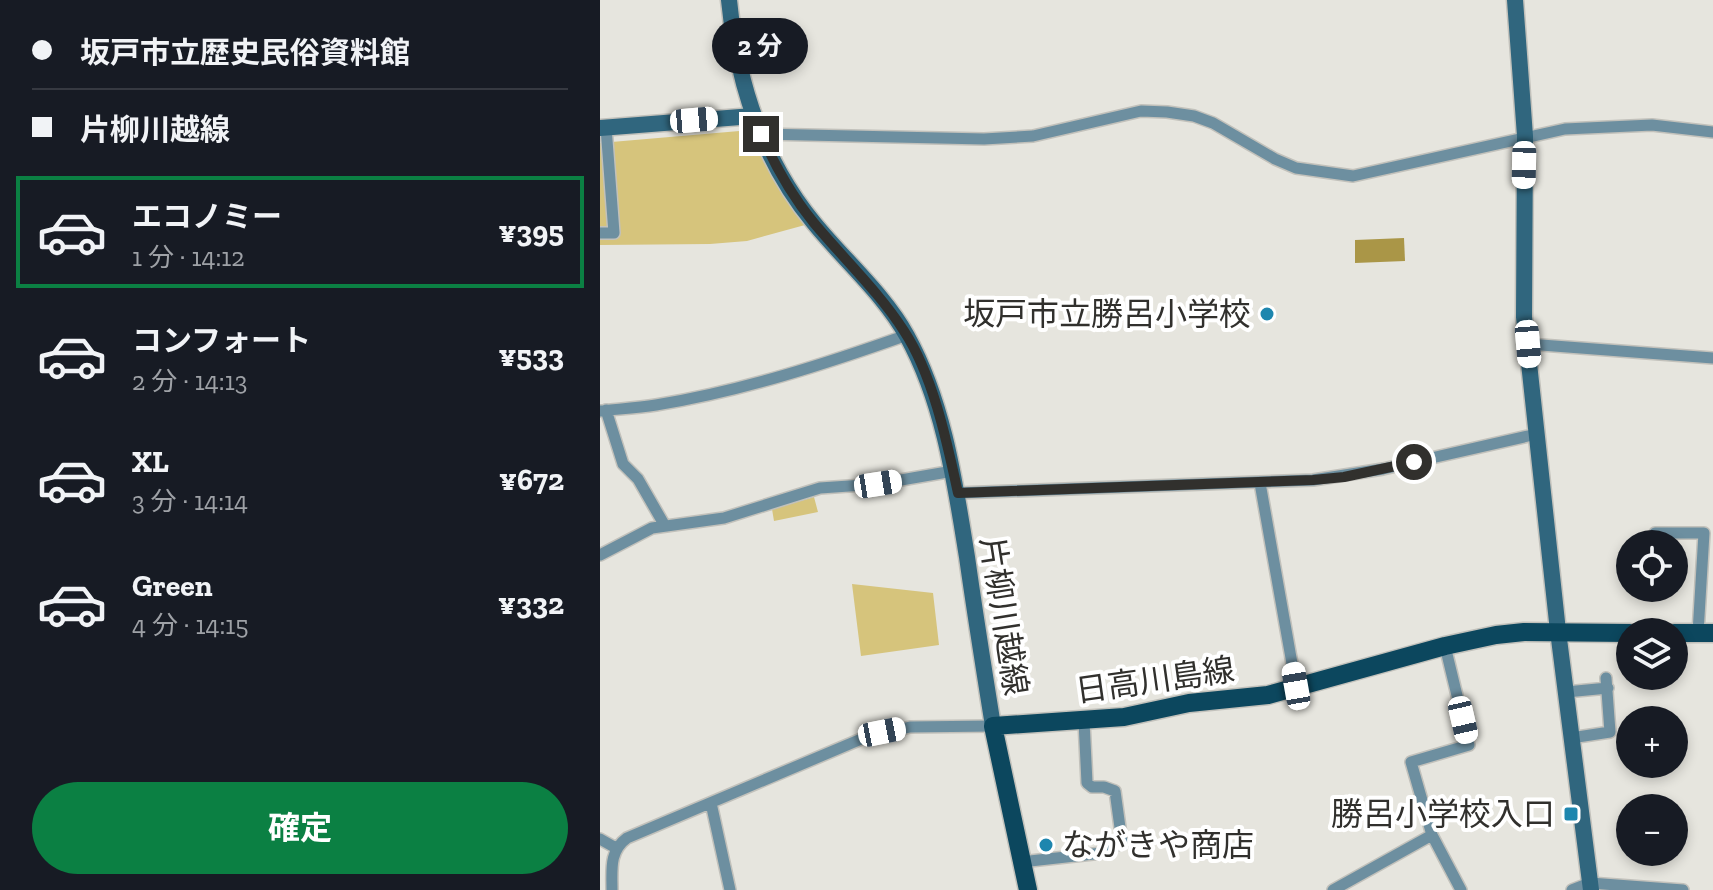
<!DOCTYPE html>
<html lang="ja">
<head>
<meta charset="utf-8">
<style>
	:root { --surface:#171b24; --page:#20242c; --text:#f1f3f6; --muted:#9ea1a6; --line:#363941; --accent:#0b8043 }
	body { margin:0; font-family:"Zilla Slab","Noto Sans JP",serif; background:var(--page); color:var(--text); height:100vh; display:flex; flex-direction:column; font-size:30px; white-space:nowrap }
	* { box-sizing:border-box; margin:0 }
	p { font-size:26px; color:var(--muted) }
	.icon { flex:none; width:44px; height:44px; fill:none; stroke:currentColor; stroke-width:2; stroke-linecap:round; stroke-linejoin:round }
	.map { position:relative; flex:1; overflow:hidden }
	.sheet { display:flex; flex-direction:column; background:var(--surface); width:600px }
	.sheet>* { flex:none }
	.hud { display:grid; align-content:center; height:176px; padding:0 32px; background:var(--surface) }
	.tools { position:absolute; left:1016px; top:530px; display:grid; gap:16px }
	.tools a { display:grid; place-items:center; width:72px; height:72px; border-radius:50%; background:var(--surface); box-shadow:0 4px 12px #0003; font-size:40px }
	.end { position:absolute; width:36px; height:36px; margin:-18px; border:10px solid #31302d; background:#fff; box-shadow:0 0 0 4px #fff }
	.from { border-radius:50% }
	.bubble { position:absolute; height:56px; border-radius:28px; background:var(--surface); box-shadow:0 4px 12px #0003; font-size:26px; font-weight:700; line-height:56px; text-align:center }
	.car { position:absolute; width:24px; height:48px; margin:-24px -12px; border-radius:10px; box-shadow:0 0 6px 2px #0007; background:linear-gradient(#fff 24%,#345 0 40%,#fff 0 76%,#345 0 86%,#fff 0) }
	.hud b { display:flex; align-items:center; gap:28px; height:76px; font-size:30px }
	.hud b+b { border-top:2px solid var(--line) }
	.hud i { width:20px; height:20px; background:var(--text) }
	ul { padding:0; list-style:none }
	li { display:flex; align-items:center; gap:24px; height:112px; margin:0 16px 12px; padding:0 16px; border:4px solid transparent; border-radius:0px }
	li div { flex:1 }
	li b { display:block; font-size:30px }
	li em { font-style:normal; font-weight:700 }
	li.active { border-color:var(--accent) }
	li>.icon { width:72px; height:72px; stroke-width:1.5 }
	.action { display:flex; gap:16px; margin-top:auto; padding:16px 32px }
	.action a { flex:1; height:92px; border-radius:48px; background:var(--accent); color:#fff; font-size:32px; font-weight:700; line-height:92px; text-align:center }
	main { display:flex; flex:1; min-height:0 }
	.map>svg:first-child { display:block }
	.green { fill:#d6c47c }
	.water { fill:#aa9647 }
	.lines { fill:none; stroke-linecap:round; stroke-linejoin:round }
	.street-casing { stroke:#c2c1bb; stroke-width:14 }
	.secondary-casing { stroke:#c2c1bb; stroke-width:19 }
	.primary-casing { stroke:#c2c1bb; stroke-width:21 }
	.street { stroke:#6d8fa0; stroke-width:11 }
	.secondary { stroke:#30667e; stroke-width:16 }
	.primary { stroke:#0c475e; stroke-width:18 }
	.route { stroke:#31302d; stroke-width:10 }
	.poi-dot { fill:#1e86ae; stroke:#fff; stroke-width:3 }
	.labels { text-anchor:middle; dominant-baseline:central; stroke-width:8; stroke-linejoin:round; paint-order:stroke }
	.poi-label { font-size:32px; fill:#31302d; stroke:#fff; text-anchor:end }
	.street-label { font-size:32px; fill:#31302d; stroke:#fff }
</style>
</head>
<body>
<main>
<section class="sheet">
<div class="hud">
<b><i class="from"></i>坂戸市立歴史民俗資料館</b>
<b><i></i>片柳川越線</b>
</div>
<ul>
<li class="active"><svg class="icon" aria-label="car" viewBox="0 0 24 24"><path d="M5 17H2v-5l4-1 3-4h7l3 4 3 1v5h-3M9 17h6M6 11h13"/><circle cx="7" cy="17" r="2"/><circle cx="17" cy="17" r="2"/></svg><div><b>エコノミー</b><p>1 分 · 14:12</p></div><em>¥395</em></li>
<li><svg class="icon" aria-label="car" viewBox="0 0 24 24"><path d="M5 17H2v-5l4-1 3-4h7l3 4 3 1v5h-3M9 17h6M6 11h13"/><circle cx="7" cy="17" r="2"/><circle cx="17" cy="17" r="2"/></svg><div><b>コンフォート</b><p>2 分 · 14:13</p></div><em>¥533</em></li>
<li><svg class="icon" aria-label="car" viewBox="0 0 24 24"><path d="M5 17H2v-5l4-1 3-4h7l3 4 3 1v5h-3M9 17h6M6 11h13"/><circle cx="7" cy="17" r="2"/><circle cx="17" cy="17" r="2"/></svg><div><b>XL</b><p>3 分 · 14:14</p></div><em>¥672</em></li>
<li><svg class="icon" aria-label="car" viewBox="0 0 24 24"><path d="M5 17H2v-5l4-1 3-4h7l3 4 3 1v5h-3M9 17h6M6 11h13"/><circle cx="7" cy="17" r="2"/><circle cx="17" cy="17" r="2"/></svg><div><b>Green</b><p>4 分 · 14:15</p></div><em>¥332</em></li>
</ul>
<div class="action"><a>確定</a></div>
</section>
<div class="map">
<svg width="1113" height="890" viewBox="0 0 1113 890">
	<rect width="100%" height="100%" fill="#e6e5de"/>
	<!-- green -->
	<path class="green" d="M151 130 167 167 205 225 147 241 110 244 0 245V143Z
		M214 497 218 512 174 521 172 509Z
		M252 584 333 593 339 645 261 656Z"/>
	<!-- water -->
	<path class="water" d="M804 238 805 261 755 263V240Z"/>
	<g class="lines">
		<!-- street casing -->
		<g class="street-casing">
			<path id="street" d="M161 134 384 139 433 136 541 111 567 112 594 116 613 123 675 159 696 168 753 176 965 129 1052 125 1113 132
				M0 233H14L6 127
				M928 344 1113 358
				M6 410 23 464 38 479 65 526
				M0 411C18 409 37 408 56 405 142 391 225 364 307 335
				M660 483 696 686
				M358 493 713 480 783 469 937 434
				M1055 533H1104L1098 633
				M0 555 52 528 124 518 220 488 278 484 353 471
				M966 692 1008 688
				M971 738 1010 732 1006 678
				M111 803 130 890
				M832 835 811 762 869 745 845 646
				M0 839 16 848
				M421 862 502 853 522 842 515 791 504 787H492L487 783 484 721
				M12 890C12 870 9 851 27 838L266 737 310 727 393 726
				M733 890 832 835 861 890
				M972 890 990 883 1083 890"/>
		</g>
		<!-- secondary casing -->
		<g class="secondary-casing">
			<path id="secondary" d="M129 0C137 81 162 160 214 223 244 260 284 294 307 336 344 403 355 483 367 557 375 614 384 670 393 726
				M915 0 925 136 924 317 958 631 991 890
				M0 128 153 116"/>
		</g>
		<!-- primary casing -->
		<g class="primary-casing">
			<path id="primary" d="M1074 633H1113
				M428 890 393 726 524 717 589 703 668 695 845 646 896 635 924 632 1030 633"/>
		</g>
		<!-- street -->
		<use href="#street" class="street"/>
		<!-- secondary -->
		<use href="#secondary" class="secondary"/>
		<!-- primary -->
		<use href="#primary" class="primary"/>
	</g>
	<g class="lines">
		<!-- route -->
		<path class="route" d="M161 134C175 166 192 196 214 223 244 259 279 292 304 331 333 375 347 442 358 493L713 480 744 477 814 462"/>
	</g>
	<!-- markers -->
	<g class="poi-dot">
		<circle cx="667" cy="314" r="8"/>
		<rect x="963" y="806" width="16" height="16" rx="4"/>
		<circle cx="446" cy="845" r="8"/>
	</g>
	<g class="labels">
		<!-- poi labels -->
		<g class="poi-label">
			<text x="651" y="314">坂戸市立勝呂小学校</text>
			<text x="955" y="814">勝呂小学校入口</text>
			<text x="462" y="845" text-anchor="start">ながきや商店</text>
		</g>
		<!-- street labels -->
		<g class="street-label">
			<text transform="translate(404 616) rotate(81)">片柳川越線</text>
			<text transform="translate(555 680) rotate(-8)">日高川島線</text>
		</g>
	</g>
</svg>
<div class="tools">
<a><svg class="icon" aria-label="locate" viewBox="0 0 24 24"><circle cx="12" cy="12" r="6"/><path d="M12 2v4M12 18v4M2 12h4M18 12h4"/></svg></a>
<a><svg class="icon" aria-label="layers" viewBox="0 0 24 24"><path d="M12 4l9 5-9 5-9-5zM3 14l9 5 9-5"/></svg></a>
<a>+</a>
<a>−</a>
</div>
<i class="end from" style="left:814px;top:462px"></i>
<i class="end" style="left:161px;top:134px"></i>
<div class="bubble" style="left:112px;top:18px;width:96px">2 分</div>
<i class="car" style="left:94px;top:120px;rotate:85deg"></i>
<i class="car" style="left:924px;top:165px;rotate:181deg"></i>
<i class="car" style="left:928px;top:344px;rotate:175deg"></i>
<i class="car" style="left:278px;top:484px;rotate:81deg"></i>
<i class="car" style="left:696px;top:686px;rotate:350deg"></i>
<i class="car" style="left:863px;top:720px;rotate:167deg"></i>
<i class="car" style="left:282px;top:732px;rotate:79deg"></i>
</div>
</main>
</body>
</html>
